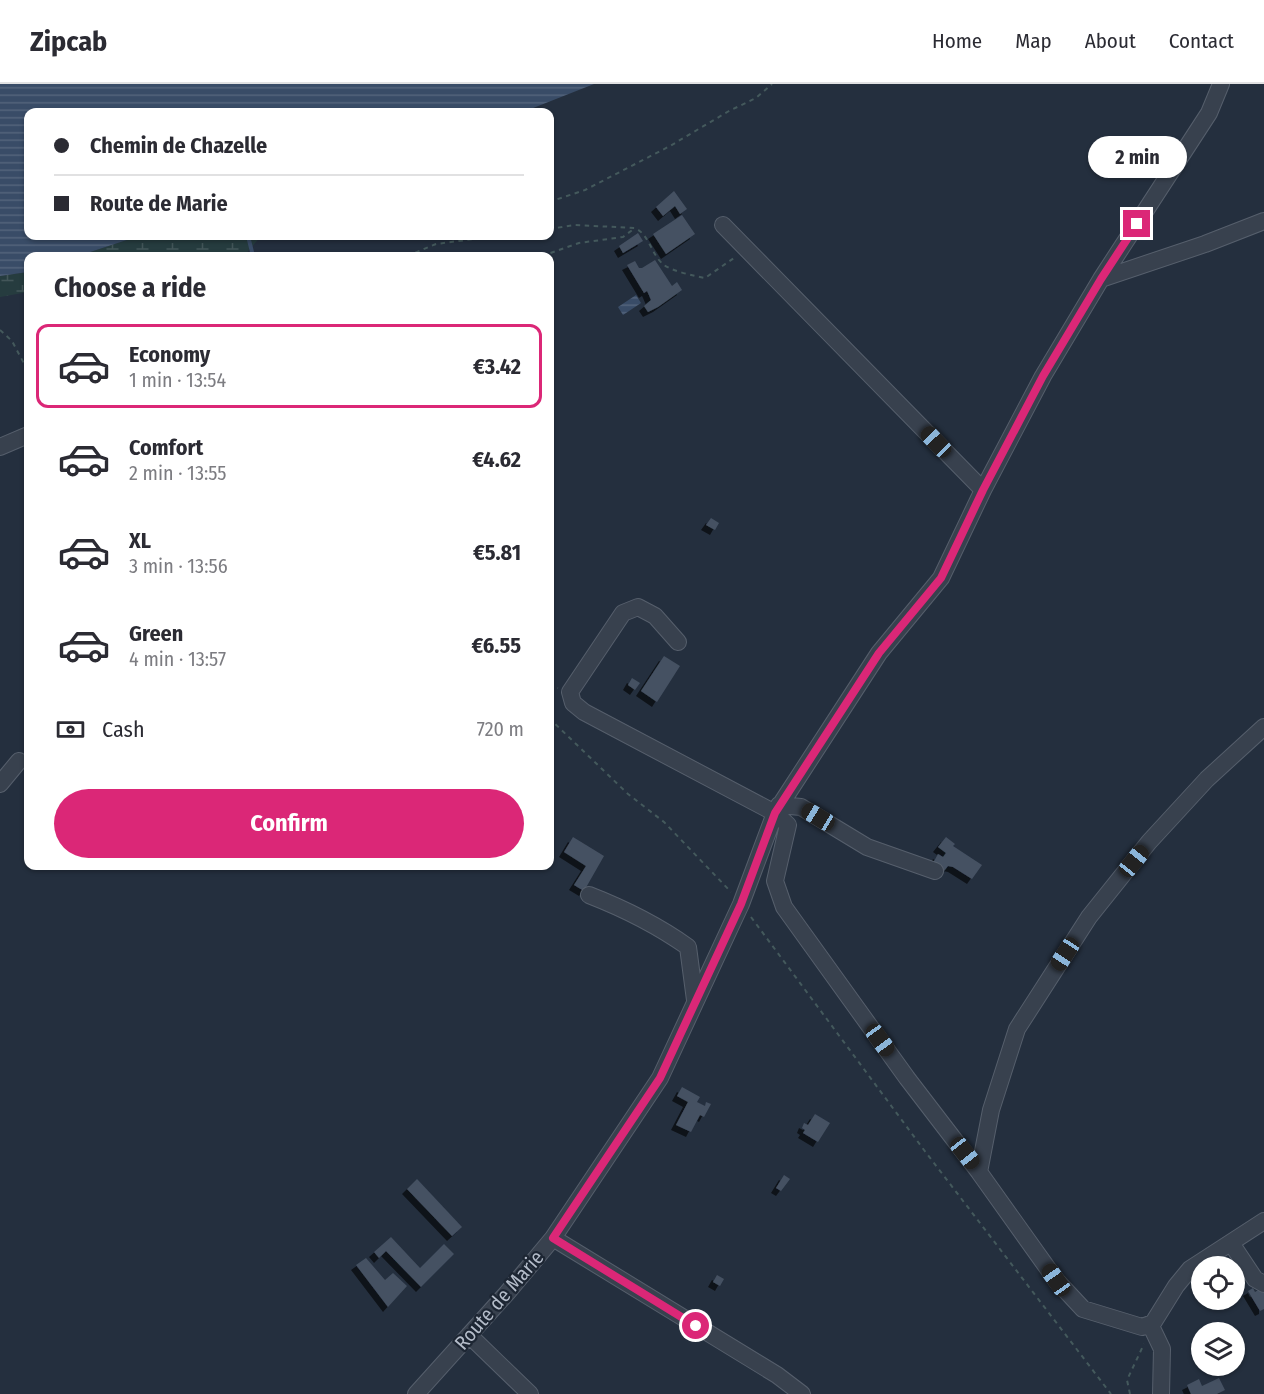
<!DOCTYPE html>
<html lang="en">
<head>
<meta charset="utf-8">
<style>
	:root { --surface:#fff; --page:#f2f2f3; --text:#2b2b33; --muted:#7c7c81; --line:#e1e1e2; --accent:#db2777 }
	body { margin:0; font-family:"Fira Sans Condensed",sans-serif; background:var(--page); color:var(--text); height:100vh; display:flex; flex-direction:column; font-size:22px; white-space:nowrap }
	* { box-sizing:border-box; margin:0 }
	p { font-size:20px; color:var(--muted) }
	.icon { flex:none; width:33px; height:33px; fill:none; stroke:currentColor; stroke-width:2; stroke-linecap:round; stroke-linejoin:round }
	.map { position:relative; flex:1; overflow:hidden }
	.details { position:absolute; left:24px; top:168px; width:530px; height:618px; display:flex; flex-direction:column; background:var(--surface); border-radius:12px; box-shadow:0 2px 4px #0004 }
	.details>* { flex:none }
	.hud { position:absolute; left:24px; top:24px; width:530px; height:132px; border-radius:12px; box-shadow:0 2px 4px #0004; display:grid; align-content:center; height:132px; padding:0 30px; background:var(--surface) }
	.buttons { position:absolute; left:1191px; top:1172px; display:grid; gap:12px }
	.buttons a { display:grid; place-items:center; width:54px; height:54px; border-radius:50%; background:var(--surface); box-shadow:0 2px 4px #0004; font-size:30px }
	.end { position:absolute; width:27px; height:27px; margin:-14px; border:8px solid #db2777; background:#fff; box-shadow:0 0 0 3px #fff }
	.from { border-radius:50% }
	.bubble { position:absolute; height:42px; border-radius:21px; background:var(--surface); box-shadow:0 2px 4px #0004; font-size:20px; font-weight:700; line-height:42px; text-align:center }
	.car { position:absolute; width:18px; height:36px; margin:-18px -9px; border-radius:8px; box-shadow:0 0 4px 2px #0007; background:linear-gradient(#222 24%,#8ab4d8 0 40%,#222 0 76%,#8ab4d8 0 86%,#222 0) }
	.hud b { display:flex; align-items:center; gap:21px; height:57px; font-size:22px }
	.hud b+b { border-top:2px solid var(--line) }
	.hud i { width:15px; height:15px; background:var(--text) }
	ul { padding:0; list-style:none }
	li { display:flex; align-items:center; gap:18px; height:84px; margin:0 12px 9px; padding:0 18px; border:3px solid transparent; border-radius:12px }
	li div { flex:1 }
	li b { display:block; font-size:22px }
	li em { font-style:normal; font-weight:700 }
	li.current { border-color:var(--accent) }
	li>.icon { width:54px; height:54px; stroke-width:1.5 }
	h2 { padding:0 30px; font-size:27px; line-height:72px }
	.pay { display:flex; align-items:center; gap:15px; height:66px; padding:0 30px; font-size:22px }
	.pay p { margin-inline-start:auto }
	.cta { display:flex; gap:12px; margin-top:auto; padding:12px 30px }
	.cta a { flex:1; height:69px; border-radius:36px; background:var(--accent); color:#fff; font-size:24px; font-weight:700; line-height:69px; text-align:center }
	header { display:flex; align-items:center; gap:36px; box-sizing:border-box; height:84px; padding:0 30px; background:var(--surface); border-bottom:2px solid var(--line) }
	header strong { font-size:28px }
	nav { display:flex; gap:33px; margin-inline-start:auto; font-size:21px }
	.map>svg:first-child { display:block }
	.wetland { fill:url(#wetland-marsh) }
	.water { fill:url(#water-rules) }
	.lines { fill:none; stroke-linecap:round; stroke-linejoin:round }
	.stream { stroke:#394c67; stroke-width:4 }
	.building { fill:#455162; filter:url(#shadow) }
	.minor-casing { stroke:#565f6c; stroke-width:18 }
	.path { stroke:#44595c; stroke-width:2; stroke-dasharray:4.5 4.5; stroke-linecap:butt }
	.minor { stroke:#38414e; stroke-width:16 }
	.route { stroke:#db2777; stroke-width:8 }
	.labels { text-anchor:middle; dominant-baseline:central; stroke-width:4.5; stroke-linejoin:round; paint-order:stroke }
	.street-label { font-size:20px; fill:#b4bcc9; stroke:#1d2633 }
</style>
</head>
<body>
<header>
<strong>Zipcab</strong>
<nav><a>Home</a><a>Map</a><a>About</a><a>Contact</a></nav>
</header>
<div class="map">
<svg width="1264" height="1310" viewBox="0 0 1264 1310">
	<defs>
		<pattern id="wetland-marsh" width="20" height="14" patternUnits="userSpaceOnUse" patternTransform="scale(1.5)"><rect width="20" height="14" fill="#263c3f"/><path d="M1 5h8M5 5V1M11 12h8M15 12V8" fill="none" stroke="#435659"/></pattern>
		<pattern id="water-rules" width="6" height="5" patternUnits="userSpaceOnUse" patternTransform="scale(1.5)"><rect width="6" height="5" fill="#394c67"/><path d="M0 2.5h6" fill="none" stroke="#53647b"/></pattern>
		<filter id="shadow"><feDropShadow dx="-5" dy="5" stdDeviation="0" flood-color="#0009"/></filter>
	</defs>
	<rect width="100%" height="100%" fill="#242f3e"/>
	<!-- wetland -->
	<path class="wetland" d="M139 152H267L260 153 244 172H220L217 170 200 172H78Z
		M28 188V208L0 213V192Z"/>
	<!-- water -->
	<path class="water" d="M0 0H594L523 28H28V152H139L78 172H28V188L0 192Z
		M636 211 641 219 623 231 618 223Z"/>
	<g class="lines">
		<!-- stream -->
		<path class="stream" d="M248 152 253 172"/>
	</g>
	<!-- building -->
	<path class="building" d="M674 107 687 125 680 130 675 122 663 132 656 123Z
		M682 131 695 150 666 170 653 150Z
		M638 149 643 157 623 169 619 162Z
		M655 176 672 202 677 198 682 206 658 223 648 228 644 222 651 216 648 209 647 207 644 209 627 181 635 177 639 184H642Z
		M711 434 719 439 715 446 706 441Z
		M664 572 680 582 657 618 641 607Z
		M632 594 640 599 635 606 628 601Z
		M573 753 604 772 584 807 574 801 586 782 564 768Z
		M946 753 955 760 953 762 982 781 972 795 953 783 948 782 944 787 933 779 938 770 943 773 946 769 938 763Z
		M682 1003 700 1013 697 1018 705 1022 706 1018 711 1020 704 1033 700 1031 691 1048 676 1041 688 1018 677 1012Z
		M815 1030 830 1039 818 1058 803 1049 805 1046 802 1044 804 1039 808 1041Z
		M784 1091 790 1095 781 1107 776 1104Z
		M417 1095 462 1143 452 1152 407 1105Z
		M391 1153 420 1184 444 1160 454 1170 421 1203 386 1167 379 1174 374 1168Z
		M366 1174 385 1196 393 1189 407 1202 388 1223 356 1181Z
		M717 1191 724 1195 720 1202 713 1198Z
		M1253 1204 1255 1208 1262 1204 1264 1208V1225L1260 1227 1248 1207Z
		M1219 1294 1225 1306 1217 1310H1191L1187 1301 1199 1295 1202 1302Z"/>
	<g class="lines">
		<!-- minor casing -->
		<g class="minor-casing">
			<path id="minor" d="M723 141 983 406
				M1101 195 1205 160 1264 137
				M0 363 28 351
				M678 558 655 532 638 523 623 529 570 608 573 619 584 628 775 729 788 741 775 797 784 823 907 994 979 1088 1056 1196 1083 1225 1142 1243 1153 1239 1176 1202 1190 1185 1264 1137
				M0 700 19 677
				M779 721 801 723 867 763 935 787
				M589 811C625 825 657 841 688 863L695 916
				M979 1088 991 1026 1017 945 1089 833 1149 758 1207 695 1264 643
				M553 1154 777 1291 802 1310
				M1231 1159 1255 1195 1264 1200
				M1150 1240 1162 1265 1161 1310
				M469 1251 530 1310
				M416 1310 507 1209 553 1154 660 994 741 820 775 729 879 569 941 494 983 406 1043 292 1101 195 1209 29 1221 0"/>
		</g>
		<!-- path -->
		<path class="path" d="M549 118 585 106 670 62 729 27 756 14 772 0
			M549 145 575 141 635 144C650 151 651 171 664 181 672 187 694 192 705 194L734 174
			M484 154 501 152
			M407 172 436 160 481 154 485 152
			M542 172 579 159 623 153 635 144
			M0 246 12 257 28 287
			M549 601 558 604
			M549 634 628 710 664 738 731 808
			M751 833 924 1066 1111 1310
			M1130 1310 1127 1296 1144 1260"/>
		<!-- minor -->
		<use href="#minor" class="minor"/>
	</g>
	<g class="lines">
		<!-- route -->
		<path class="route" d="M696 1242 553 1154 660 994 741 820 775 729 879 569 941 494 983 406 1043 292 1101 195 1137 140"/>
	</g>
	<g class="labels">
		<!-- street labels -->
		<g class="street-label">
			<text transform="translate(499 1216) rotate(-49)">Route de Marie</text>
		</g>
	</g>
</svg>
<div class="buttons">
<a><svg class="icon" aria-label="locate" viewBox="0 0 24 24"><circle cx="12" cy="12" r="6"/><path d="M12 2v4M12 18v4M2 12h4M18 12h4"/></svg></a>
<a><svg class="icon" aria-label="layers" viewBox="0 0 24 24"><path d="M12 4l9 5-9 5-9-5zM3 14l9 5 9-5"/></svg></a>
</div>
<i class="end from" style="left:696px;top:1242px"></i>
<i class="end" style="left:1137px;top:140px"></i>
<div class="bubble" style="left:1088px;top:52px;width:99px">2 min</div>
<i class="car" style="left:936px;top:358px;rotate:316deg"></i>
<i class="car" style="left:818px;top:733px;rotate:301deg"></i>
<i class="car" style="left:1134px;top:777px;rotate:39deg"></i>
<i class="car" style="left:1065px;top:870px;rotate:213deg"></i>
<i class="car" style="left:880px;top:956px;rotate:144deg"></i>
<i class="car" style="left:965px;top:1069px;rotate:142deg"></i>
<i class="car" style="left:1056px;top:1196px;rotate:325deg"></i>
<div class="hud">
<b><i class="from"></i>Chemin de Chazelle</b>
<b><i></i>Route de Marie</b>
</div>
<section class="details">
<h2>Choose a ride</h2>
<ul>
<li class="current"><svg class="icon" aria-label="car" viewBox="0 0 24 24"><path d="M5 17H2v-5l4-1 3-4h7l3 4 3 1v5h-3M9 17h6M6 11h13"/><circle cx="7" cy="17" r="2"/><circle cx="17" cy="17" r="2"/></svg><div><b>Economy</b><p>1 min · 13:54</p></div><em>€3.42</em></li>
<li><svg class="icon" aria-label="car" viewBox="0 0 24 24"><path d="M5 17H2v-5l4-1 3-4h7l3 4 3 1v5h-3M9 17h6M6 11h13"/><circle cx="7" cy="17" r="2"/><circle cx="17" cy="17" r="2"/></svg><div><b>Comfort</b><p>2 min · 13:55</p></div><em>€4.62</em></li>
<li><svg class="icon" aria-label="car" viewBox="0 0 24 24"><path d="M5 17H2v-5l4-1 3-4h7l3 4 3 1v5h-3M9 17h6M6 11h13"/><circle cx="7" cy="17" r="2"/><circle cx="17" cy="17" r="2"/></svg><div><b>XL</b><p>3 min · 13:56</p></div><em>€5.81</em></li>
<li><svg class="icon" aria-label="car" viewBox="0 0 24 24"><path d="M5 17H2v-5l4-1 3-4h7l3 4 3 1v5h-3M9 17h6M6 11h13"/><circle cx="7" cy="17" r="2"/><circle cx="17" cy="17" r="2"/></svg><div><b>Green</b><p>4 min · 13:57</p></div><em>€6.55</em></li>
</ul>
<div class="pay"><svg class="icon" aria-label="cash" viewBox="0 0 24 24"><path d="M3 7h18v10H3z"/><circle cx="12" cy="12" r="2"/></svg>Cash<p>720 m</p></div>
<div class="cta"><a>Confirm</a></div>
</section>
</div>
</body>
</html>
